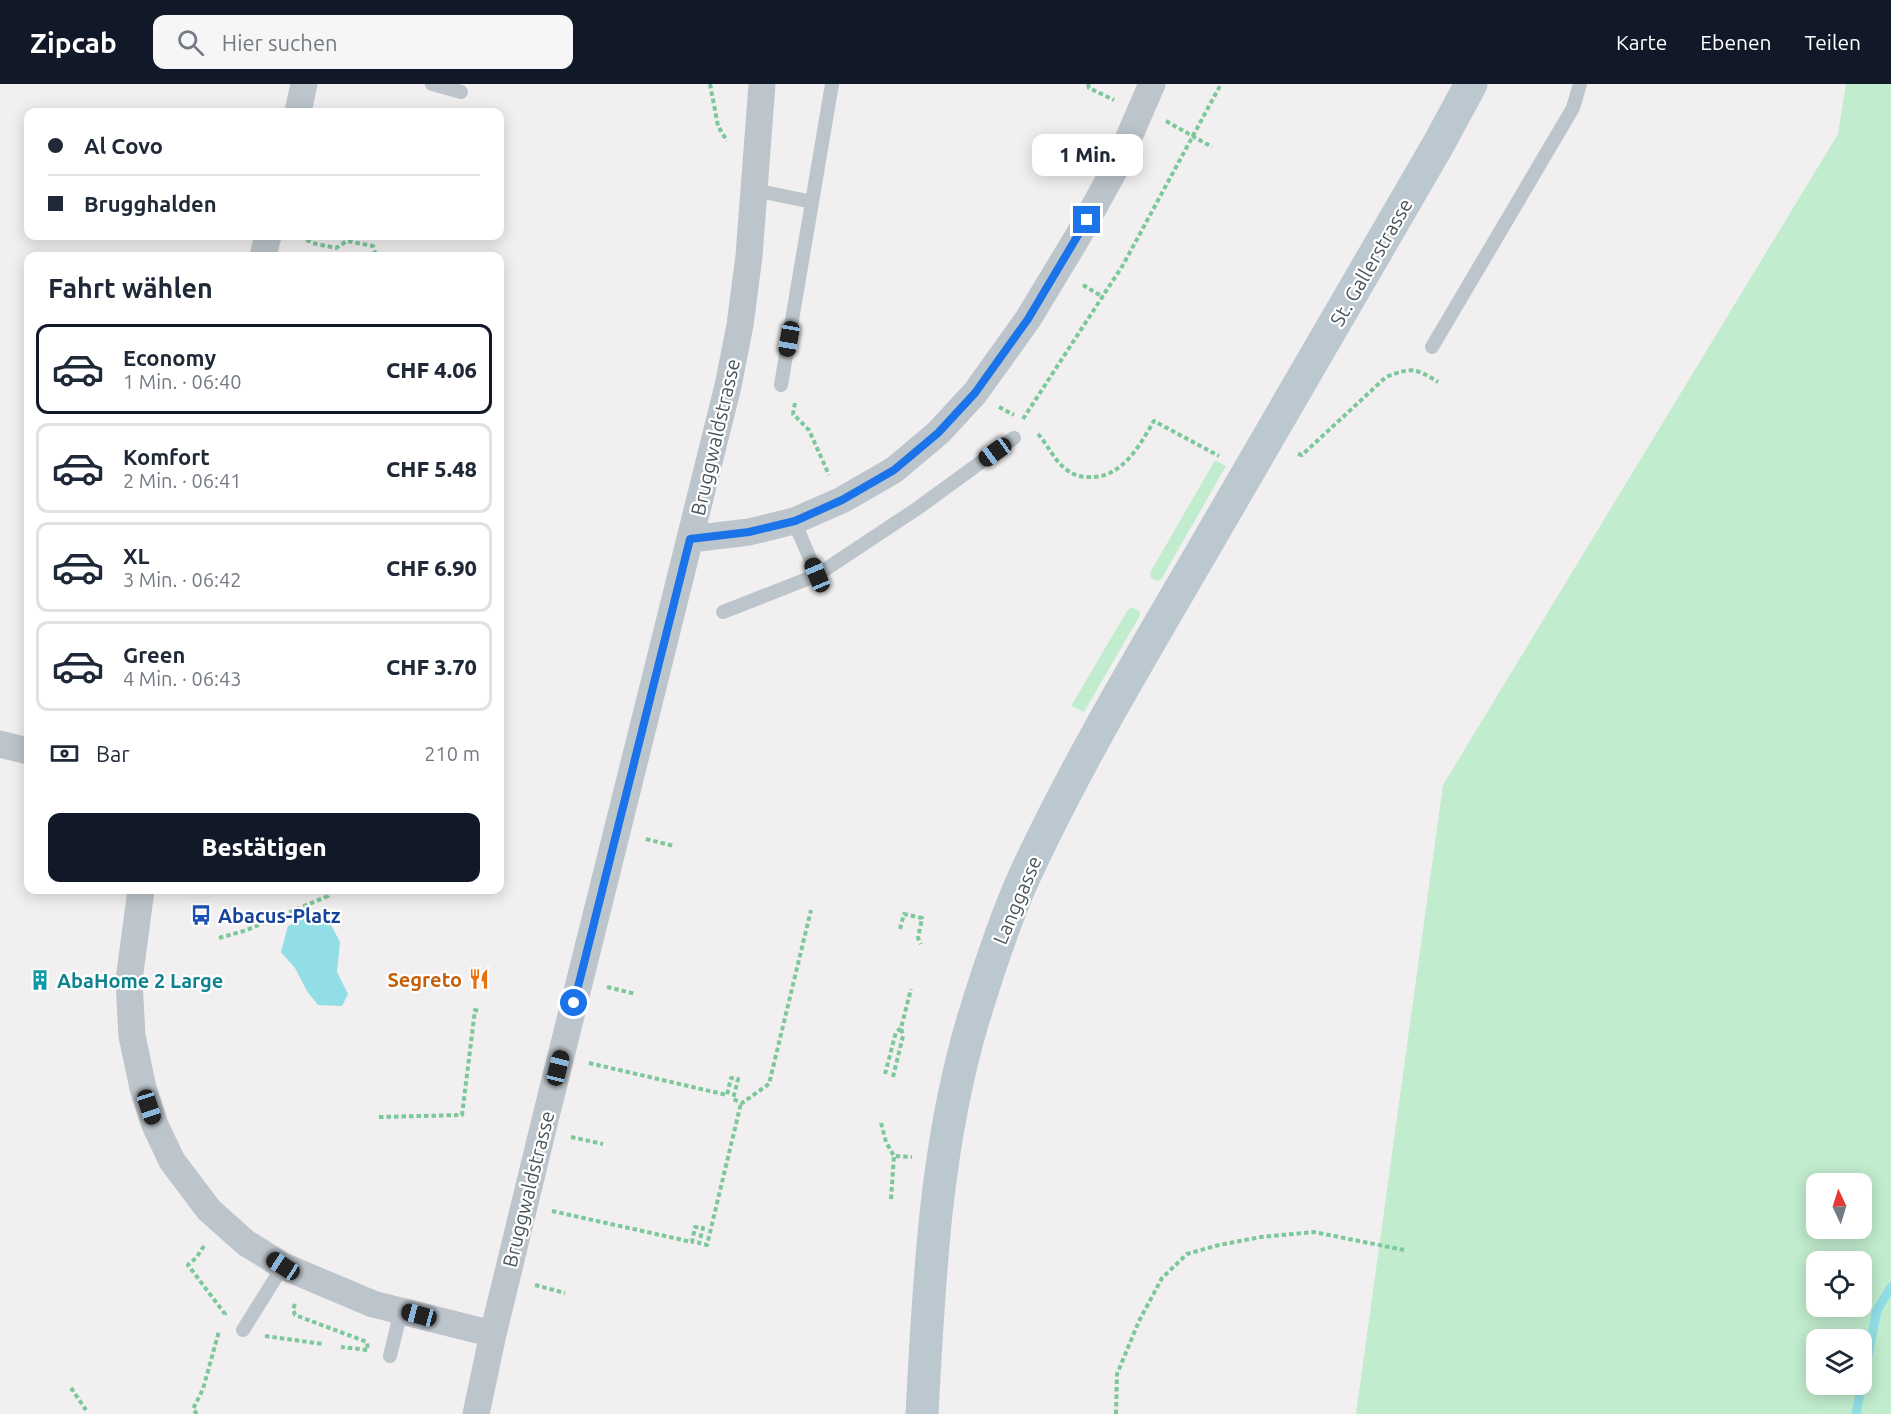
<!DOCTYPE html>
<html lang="de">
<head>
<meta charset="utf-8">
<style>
	:root { --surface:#fff; --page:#f6f6f7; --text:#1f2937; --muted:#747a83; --line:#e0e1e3; --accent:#111827 }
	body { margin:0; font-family:Ubuntu,sans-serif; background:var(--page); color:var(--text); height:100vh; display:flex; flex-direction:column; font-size:22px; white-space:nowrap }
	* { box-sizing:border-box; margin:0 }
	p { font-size:20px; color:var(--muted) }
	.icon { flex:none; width:33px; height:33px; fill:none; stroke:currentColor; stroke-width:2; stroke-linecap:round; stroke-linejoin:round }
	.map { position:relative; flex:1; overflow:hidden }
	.details { position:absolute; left:24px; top:168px; width:480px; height:642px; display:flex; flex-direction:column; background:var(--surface); border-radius:12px; box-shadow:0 3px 15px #0003 }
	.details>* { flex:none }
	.guide { position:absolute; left:24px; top:24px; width:480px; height:132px; border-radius:12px; box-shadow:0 3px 15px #0003; display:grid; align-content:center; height:132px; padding:0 24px; background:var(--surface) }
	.needle { width:39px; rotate:356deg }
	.tools { position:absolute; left:1806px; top:1089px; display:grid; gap:12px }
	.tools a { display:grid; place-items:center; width:66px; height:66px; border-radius:12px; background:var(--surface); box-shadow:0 3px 15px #0003; font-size:30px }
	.end { position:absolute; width:27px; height:27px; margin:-14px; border:8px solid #1a73e8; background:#fff; box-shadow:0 0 0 3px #fff }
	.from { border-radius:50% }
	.bubble { position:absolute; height:42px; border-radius:12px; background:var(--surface); box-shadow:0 3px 15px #0003; font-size:20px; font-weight:800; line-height:42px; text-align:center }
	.car { position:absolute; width:18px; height:36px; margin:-18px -9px; border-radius:8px; box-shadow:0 0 4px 2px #0007; background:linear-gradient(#222 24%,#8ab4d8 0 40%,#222 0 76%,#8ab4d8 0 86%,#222 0) }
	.guide b { display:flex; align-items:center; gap:21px; height:57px; font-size:22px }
	.guide b+b { border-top:2px solid var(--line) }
	.guide i { width:15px; height:15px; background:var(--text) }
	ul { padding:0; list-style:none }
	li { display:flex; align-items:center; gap:18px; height:90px; margin:0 12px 9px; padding:0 12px; border:3px solid var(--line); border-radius:12px }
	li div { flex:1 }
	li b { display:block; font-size:22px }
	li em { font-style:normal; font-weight:800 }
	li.current { border-color:var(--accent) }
	li>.icon { width:54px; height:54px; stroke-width:1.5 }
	h2 { padding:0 24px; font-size:27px; line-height:72px }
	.pay { display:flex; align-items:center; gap:15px; height:66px; padding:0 24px; font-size:22px }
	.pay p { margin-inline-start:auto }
	.primary-button { display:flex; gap:12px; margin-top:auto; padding:12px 24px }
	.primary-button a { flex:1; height:69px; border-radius:12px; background:var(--accent); color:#fff; font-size:24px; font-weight:800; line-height:69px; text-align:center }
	header { display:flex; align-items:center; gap:36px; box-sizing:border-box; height:84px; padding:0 30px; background:var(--accent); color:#fff }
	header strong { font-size:28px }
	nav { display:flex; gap:33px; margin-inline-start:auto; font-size:21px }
	.search { width:420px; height:54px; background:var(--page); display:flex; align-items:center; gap:15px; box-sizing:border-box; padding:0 21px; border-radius:12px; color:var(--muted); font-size:22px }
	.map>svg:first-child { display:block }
	.green { fill:#c1eccd; fill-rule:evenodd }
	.water { fill:#91dee6 }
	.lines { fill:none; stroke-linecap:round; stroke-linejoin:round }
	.stream { stroke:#91dee6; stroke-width:9 }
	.path { stroke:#7bc89a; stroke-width:4; stroke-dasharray:4.5 3; stroke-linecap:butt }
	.lane { stroke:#bcc5cb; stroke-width:14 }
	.street { stroke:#bcc5cb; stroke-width:27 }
	.secondary { stroke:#bcc8d0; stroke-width:33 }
	.route { stroke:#1a73e8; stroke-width:8 }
	.labels { text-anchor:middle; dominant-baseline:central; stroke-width:4.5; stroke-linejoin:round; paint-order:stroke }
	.street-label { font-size:20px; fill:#49555c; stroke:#fff }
	.transit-label { font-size:20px; font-weight:bold; fill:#164399; stroke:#fff; text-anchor:start }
	.food-label { font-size:20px; font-weight:bold; fill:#c56008; stroke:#fff; text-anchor:end }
	.culture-label { font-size:20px; font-weight:bold; fill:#0d838f; stroke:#fff; text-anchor:start }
</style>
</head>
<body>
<header>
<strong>Zipcab</strong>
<div class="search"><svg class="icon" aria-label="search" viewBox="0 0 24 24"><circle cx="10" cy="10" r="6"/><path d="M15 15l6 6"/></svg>Hier suchen</div>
<nav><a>Karte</a><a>Ebenen</a><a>Teilen</a></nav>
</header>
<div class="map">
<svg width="1891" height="1330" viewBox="0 0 1891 1330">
	<rect width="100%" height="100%" fill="#f2eff0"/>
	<!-- green -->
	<path class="green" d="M1846 0H1891V1330H1356L1443 701 1838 50ZM1816 1100H1862V1144H1816ZM1816 1178H1862V1222H1816ZM1816 1256H1862V1300H1816Z
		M1215 376 1226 382 1162 494 1158 497 1151 494 1150 489Z
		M1132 523 1140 528 1139 533 1084 628 1071 622 1127 527Z"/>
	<!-- water -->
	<path class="water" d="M311 829 328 835 340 858 337 888 348 910 342 922 318 921 307 907 295 884 281 868 288 842Z"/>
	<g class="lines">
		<!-- stream -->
		<path class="stream" d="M1856 1330 1877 1226 1891 1203"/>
		<!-- path -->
		<path class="path" d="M710 0 718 42 727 57
			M1088 0 1089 4 1114 16
			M1166 37 1212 63
			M300 152 312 159 336 164 347 157 373 162 376 172
			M1083 201 1103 213
			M795 319 793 330 809 346 829 391
			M999 323 1014 331
			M1023 335 1123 181 1221 0
			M1038 350C1048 361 1055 378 1067 386 1074 391 1079 393 1088 393 1122 395 1139 362 1154 337L1219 372
			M1298 370 1302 371 1386 293C1411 283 1416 284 1438 298
			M646 755 674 762
			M900 845 904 830 922 834 918 854 921 860
			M219 854 247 846 328 812 326 806
			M607 903 636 910
			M589 979 727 1011 731 994 738 995 733 1015 742 1019 769 1000 811 826
			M885 990 896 948 901 944
			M893 993 903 952 901 944 911 905
			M379 1033 462 1031 475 926 479 927
			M881 1039 886 1058 894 1072 912 1073
			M571 1053 603 1060
			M891 1115 894 1072
			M552 1127 692 1158 695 1143 703 1144 699 1159 707 1161 741 1019
			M204 1162 196 1174 188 1181 225 1230 224 1232
			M535 1201 565 1209
			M295 1220 293 1225 295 1231 367 1258 368 1266 341 1263
			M265 1252 323 1260
			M71 1304 86 1326
			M197 1330 193 1325 203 1305 219 1247
			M1116 1330 1117 1290 1139 1237 1162 1194 1187 1170 1219 1161 1261 1153 1314 1148 1404 1166"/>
		<!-- lane -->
		<path class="lane" d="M432 0 461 8
			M754 106 812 118
			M1432 263 1573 24 1580 0
			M781 301 832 0
			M794 437 817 491
			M723 528 817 491 918 424 1014 354
			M243 1246 283 1182
			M390 1272 401 1227"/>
		<!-- street -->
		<path class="street" d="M298 28 304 0
			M263 172 268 152
			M691 455 749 448 794 437 842 416 894 386 938 349 975 309 1028 235 1077 154 1116 83 1152 0
			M0 660 28 667
			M141 806 129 896 132 952 143 1004 155 1041 172 1077 209 1126 246 1159 283 1182 373 1220 493 1250
			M476 1330 493 1250 547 1028 728 302 740 241 749 172 762 0"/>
		<!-- secondary -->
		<path class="secondary" d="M922 1330C929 1198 935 1063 973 936 988 887 1004 837 1025 791 1075 683 1136 581 1196 478 1277 339 1358 200 1438 61L1471 0"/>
	</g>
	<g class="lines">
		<!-- route -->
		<path class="route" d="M574 919 690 455 749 448 795 437 842 416 894 386 938 349 975 309 1028 235 1087 136"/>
	</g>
	<!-- icons -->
	<defs>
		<g id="bus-bare" transform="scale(1.62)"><path d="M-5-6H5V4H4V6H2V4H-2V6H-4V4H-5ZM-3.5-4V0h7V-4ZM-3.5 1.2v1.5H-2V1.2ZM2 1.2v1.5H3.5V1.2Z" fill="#1a4fb4" stroke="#fff" stroke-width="2.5" paint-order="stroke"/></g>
		<g id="restaurant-bare" transform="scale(1.62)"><path d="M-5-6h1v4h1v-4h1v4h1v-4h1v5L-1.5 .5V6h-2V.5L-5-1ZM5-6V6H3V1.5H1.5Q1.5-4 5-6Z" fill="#e8710a" stroke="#fff" stroke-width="2.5" paint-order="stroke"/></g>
		<g id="building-bare" transform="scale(1.62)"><path d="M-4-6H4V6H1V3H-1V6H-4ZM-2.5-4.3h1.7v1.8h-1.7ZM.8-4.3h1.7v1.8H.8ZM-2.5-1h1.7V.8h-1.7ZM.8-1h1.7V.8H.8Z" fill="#0f9aa8" stroke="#fff" stroke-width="2.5" paint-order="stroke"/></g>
	</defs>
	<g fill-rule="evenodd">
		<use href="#bus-bare" x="201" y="831"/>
		<use href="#restaurant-bare" x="479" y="895"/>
		<use href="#building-bare" x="40" y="896"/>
	</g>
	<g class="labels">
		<!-- street labels -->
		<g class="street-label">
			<text transform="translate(1371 178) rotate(-60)">St. Gallerstrasse</text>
			<text transform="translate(715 353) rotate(-77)">Bruggwaldstrasse</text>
			<text transform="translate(1017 816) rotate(-67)">Langgasse</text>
			<text transform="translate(528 1105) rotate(-76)">Bruggwaldstrasse</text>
		</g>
		<!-- transit labels -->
		<g class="transit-label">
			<text x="218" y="831">Abacus-Platz</text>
		</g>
		<!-- food labels -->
		<g class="food-label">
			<text x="462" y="895">Segreto</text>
		</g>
		<!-- culture labels -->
		<g class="culture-label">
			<text x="57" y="896">AbaHome 2 Large</text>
		</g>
	</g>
</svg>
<div class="tools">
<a><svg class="needle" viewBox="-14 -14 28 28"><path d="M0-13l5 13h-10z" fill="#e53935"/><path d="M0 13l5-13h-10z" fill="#747a83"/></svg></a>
<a><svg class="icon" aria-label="locate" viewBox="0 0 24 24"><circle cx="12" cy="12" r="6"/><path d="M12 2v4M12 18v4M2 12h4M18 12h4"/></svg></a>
<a><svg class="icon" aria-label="layers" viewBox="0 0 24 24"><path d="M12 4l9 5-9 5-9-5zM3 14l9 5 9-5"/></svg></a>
</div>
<i class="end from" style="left:574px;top:919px"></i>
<i class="end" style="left:1087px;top:136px"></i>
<div class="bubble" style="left:1032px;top:50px;width:111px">1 Min.</div>
<i class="car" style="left:789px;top:255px;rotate:190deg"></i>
<i class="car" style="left:995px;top:368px;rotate:234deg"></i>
<i class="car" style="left:817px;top:491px;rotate:337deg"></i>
<i class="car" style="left:558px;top:984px;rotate:14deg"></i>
<i class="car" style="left:149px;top:1023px;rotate:162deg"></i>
<i class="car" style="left:283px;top:1182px;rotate:303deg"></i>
<i class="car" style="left:419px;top:1231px;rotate:285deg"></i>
<div class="guide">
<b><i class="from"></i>Al Covo</b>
<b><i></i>Brugghalden</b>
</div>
<section class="details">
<h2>Fahrt wählen</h2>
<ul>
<li class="current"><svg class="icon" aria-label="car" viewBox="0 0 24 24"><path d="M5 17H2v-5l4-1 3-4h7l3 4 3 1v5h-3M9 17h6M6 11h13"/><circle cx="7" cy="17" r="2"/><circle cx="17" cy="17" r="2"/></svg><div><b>Economy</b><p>1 Min. · 06:40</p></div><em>CHF 4.06</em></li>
<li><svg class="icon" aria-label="car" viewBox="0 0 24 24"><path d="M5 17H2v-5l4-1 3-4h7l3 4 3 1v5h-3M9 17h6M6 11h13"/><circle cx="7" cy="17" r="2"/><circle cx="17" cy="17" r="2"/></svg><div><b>Komfort</b><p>2 Min. · 06:41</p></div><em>CHF 5.48</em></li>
<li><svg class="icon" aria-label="car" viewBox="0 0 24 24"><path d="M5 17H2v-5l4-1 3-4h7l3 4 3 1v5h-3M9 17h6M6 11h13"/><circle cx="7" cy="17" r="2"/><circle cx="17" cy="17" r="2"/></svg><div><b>XL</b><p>3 Min. · 06:42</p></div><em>CHF 6.90</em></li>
<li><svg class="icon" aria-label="car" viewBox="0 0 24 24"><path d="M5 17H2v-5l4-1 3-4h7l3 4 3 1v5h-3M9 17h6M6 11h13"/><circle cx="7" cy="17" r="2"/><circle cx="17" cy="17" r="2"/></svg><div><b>Green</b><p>4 Min. · 06:43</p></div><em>CHF 3.70</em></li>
</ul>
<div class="pay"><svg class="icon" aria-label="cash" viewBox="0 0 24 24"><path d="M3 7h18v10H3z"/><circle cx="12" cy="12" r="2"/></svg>Bar<p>210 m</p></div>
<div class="primary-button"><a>Bestätigen</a></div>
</section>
</div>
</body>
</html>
